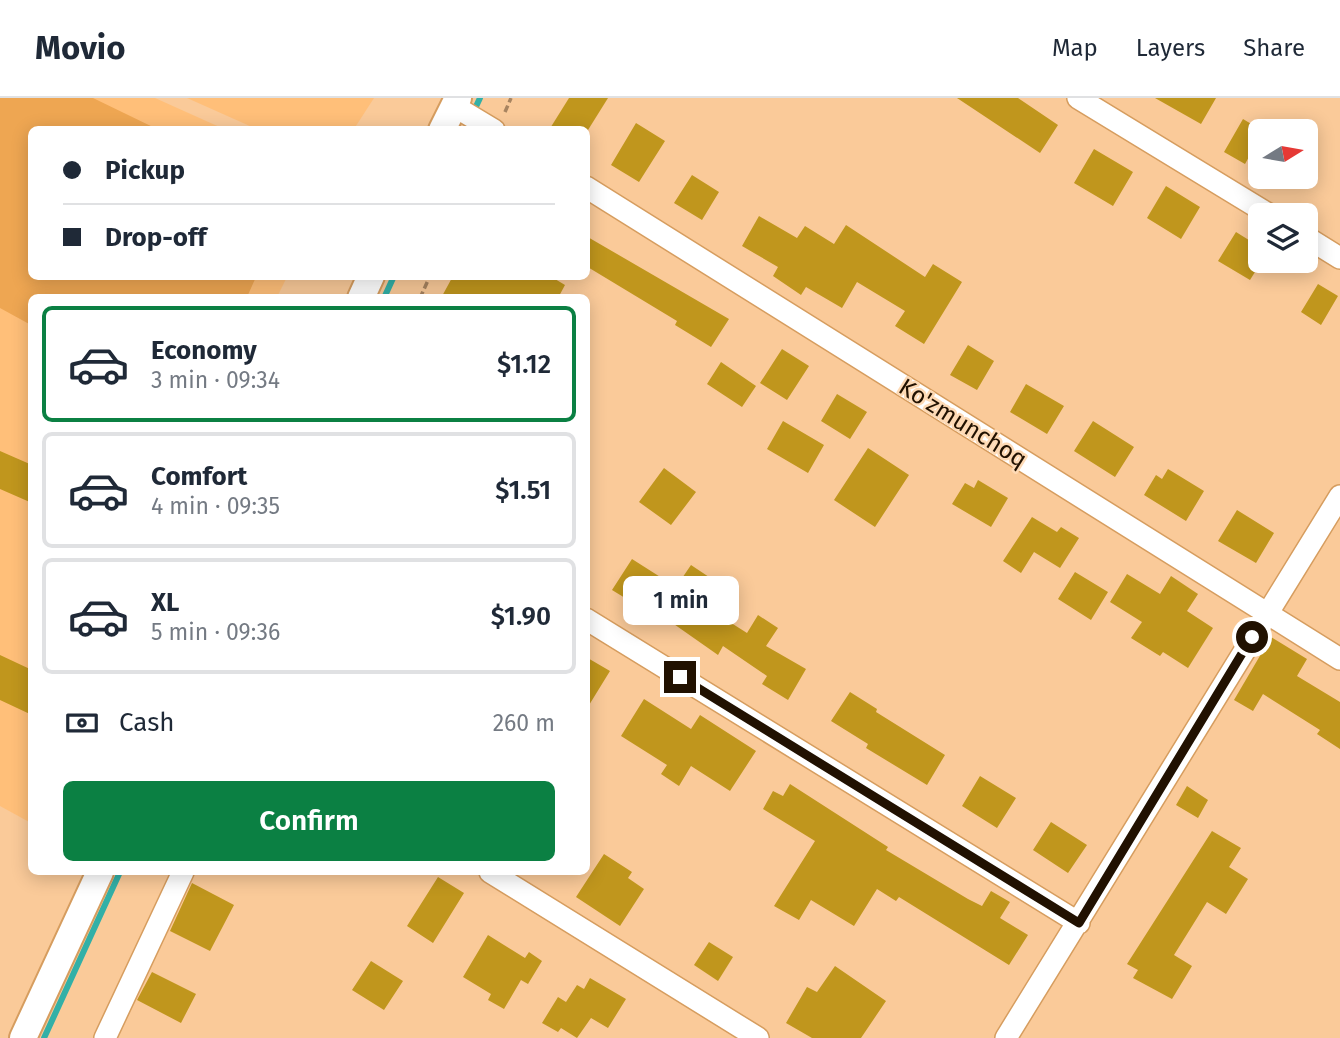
<!DOCTYPE html>
<html lang="en">
<head>
<meta charset="utf-8">
<style>
	:root { --surface:#fff; --page:#f2f2f3; --text:#1f2937; --muted:#747a83; --line:#e0e1e3; --accent:#0b8043 }
	body { margin:0; font-family:"Fira Sans",sans-serif; background:var(--page); color:var(--text); height:100vh; display:flex; flex-direction:column; font-size:26px; white-space:nowrap }
	* { box-sizing:border-box; margin:0 }
	p { font-size:23px; color:var(--muted) }
	.icon { flex:none; width:38px; height:38px; fill:none; stroke:currentColor; stroke-width:2; stroke-linecap:round; stroke-linejoin:round }
	.map { position:relative; flex:1; overflow:hidden }
	.sheet { position:absolute; left:28px; top:196px; width:562px; height:581px; display:flex; flex-direction:column; background:var(--surface); border-radius:10px; box-shadow:0 4px 18px #0003 }
	.sheet>* { flex:none }
	.guide { position:absolute; left:28px; top:28px; width:562px; height:154px; border-radius:10px; box-shadow:0 4px 18px #0003; display:grid; align-content:center; height:154px; padding:0 35px; background:var(--surface) }
	.needle { width:46px; rotate:79deg }
	.fabs { position:absolute; left:1248px; top:21px; display:grid; gap:14px }
	.fabs a { display:grid; place-items:center; width:70px; height:70px; border-radius:10px; background:var(--surface); box-shadow:0 4px 18px #0003; font-size:35px }
	.end { position:absolute; width:32px; height:32px; margin:-16px; border:9px solid #211101; background:#fff; box-shadow:0 0 0 4px #fff }
	.from { border-radius:50% }
	.bubble { position:absolute; height:49px; border-radius:10px; background:var(--surface); box-shadow:0 4px 18px #0003; font-size:23px; font-weight:600; line-height:49px; text-align:center }
	.guide b { display:flex; align-items:center; gap:24px; height:66px; font-size:26px }
	.guide b+b { border-top:2px solid var(--line) }
	.guide i { width:18px; height:18px; background:var(--text) }
	ul { padding:12px 0 0; list-style:none }
	li { display:flex; align-items:center; gap:21px; height:116px; margin:0 14px 10px; padding:0 21px; border:4px solid var(--line); border-radius:10px }
	li div { flex:1 }
	li b { display:block; font-size:26px }
	li em { font-style:normal; font-weight:600 }
	li.on { border-color:var(--accent) }
	li>.icon { width:63px; height:63px; stroke-width:1.5 }
	.pay { display:flex; align-items:center; gap:18px; height:77px; padding:0 35px; font-size:26px }
	.pay p { margin-inline-start:auto }
	.primary-button { display:flex; gap:14px; margin-top:auto; padding:14px 35px }
	.primary-button a { flex:1; height:80px; border-radius:10px; background:var(--accent); color:#fff; font-size:28px; font-weight:600; line-height:80px; text-align:center }
	header { display:flex; align-items:center; gap:42px; box-sizing:border-box; height:98px; padding:0 35px; background:var(--surface); border-bottom:2px solid var(--line) }
	header strong { font-size:33px }
	nav { display:flex; gap:38px; margin-inline-start:auto; font-size:24px }
	.map>svg:first-child { display:block }
	.built { fill:#ffbf79 }
	.green { fill:#eea652 }
	.lines { fill:none; stroke-linecap:round; stroke-linejoin:round }
	.stream { stroke:#32b0a7; stroke-width:6 }
	.building { fill:#c0961d }
	.minor-casing { stroke:#d69d5f; stroke-width:24 }
	.major-casing { stroke:#d69d5f; stroke-width:30 }
	.path { stroke:#a88460; stroke-width:3.5; stroke-dasharray:7 3.5; stroke-linecap:butt }
	.minor { stroke:#fff; stroke-width:21 }
	.major { stroke:#fff; stroke-width:26 }
	.route { stroke:#211101; stroke-width:9 }
	.labels { text-anchor:middle; dominant-baseline:central; stroke-width:5; stroke-linejoin:round; paint-order:stroke }
	.street-label { font-size:24px; fill:#211101; stroke:#fedab5 }
</style>
</head>
<body>
<header>
<strong>Movio</strong>
<nav><a>Map</a><a>Layers</a><a>Share</a></nav>
</header>
<div class="map">
<svg width="1340" height="940" viewBox="0 0 1340 940">
	<rect width="100%" height="100%" fill="#faca99"/>
	<!-- built -->
	<path class="built" d="M0 0H155L224 31 32 32V178L287 179 277 199 32 200 31 725 0 708Z
		M187 0H374L354 31 259 32Z"/>
	<!-- green -->
	<path class="green" d="M0 0H93L157 31 32 32V178L256 179 247 199 32 200 31 227 0 210Z"/>
	<g class="lines">
		<!-- stream -->
		<path class="stream" d="M465 32 480 0
			M384 200 394 178
			M44 940 120 774"/>
	</g>
	<!-- building -->
	<path class="building" d="M569 0H608L588 32H549Z
		M957 0H1018L1058 27 1040 55Z
		M1155 0H1216L1201 26Z
		M1243 21 1263 33H1260V39L1245 66 1224 54Z
		M636 25 665 43 639 84 611 67Z
		M1094 51 1133 74 1113 108 1074 85Z
		M692 77 719 94 702 122 674 105Z
		M1166 88 1200 109 1181 141 1147 120Z
		M759 118 797 140 805 128 834 146 846 127 925 179 933 166 962 184 924 246 895 228 905 213 857 184 842 210 806 189 801 197 773 178 778 169 742 148Z
		M1236 134 1260 149V166L1250 182 1218 163Z
		M586 138 729 221 711 249 675 227 677 223 586 168Z
		M453 178H550L565 187 558 200H441Z
		M1318 186 1338 198 1321 227 1301 214Z
		M968 247 994 263 977 292 950 277Z
		M782 251 809 268 787 302 760 285Z
		M721 264 756 288 742 309 707 286Z
		M1026 286 1064 308 1047 336 1010 314Z
		M837 296 867 314 850 341 821 323Z
		M783 323 824 347 808 375 767 351Z
		M1093 323 1134 349 1115 379 1074 353Z
		M868 350 909 377 875 429 834 402Z
		M0 353 32 367V405L0 391Z
		M664 370 696 394 671 427 639 404Z
		M1168 371 1204 393 1186 423 1144 397 1156 377 1162 381Z
		M978 382 1008 400 991 429 952 406 965 385 974 390Z
		M1237 412 1274 435 1256 465 1218 443Z
		M1032 419 1057 434 1061 429 1079 440 1060 470 1034 454 1021 475 1003 463Z
		M632 461 676 489 691 467 709 479 695 502 747 535 758 517 778 530 766 548 806 571 788 602 762 586 767 578 723 548 718 557 651 510 648 514 612 492Z
		M1075 474 1108 494 1091 522 1058 501Z
		M1127 476 1160 496 1171 478 1198 496 1187 513 1213 530 1188 570 1163 554 1160 558 1131 540 1142 524 1110 504Z
		M1271 539 1307 561 1297 578 1340 604V651L1317 636 1320 632 1263 596 1253 613 1234 602Z
		M0 557 32 572V617L0 602Z
		M586 559 610 573 586 612Z
		M850 594 877 611 876 614 945 657 927 687 866 650 868 646 831 623Z
		M644 601 691 631 700 617 756 653 730 693 691 668 679 688 661 676 667 667 621 638Z
		M980 678 1016 700 997 730 962 708Z
		M790 686 888 749 886 752 968 801 982 808 991 793 1010 804 1000 820 1028 837 1009 867 899 799 896 803 877 791 854 828 811 802 799 822 774 808 815 743 763 711 773 693 783 698Z
		M1187 688 1208 702 1198 720 1176 707Z
		M1051 724 1087 747 1068 775 1033 752Z
		M1212 733 1241 750 1229 769 1248 781 1226 816 1207 804 1174 857 1192 868 1172 901 1133 880 1138 872 1127 866Z
		M604 756 632 774 628 780 644 791 620 828 576 799Z
		M438 779 464 795 433 845 407 828Z
		M192 785 234 807 210 853 170 833Z
		M488 837 525 860 529 854 542 863 528 886 521 882 504 911 488 902 491 896 463 879Z
		M709 844 733 859 718 883 694 867Z
		M371 863 403 883 384 912 352 892Z
		M835 868 886 903 861 940H812L786 925 807 889 817 894Z
		M152 874 196 896 181 925 137 902Z
		M590 880 626 901 608 930 591 920 577 940 561 930 558 934 542 925 558 899 566 904 577 887 584 891Z"/>
	<g class="lines">
		<!-- minor casing -->
		<g class="minor-casing">
			<path id="minor" d="M1078 0 1270 117
				M454 8 494 32
				M586 89 1340 561
				M1306 139 1340 160
				M586 521 1079 825
				M490 774 758 940
				M105 940 183 774
				M1006 940 1340 398"/>
		</g>
		<!-- major casing -->
		<g class="major-casing">
			<path id="major" d="M442 32 458 0
				M361 200 371 178
				M23 940 100 774"/>
		</g>
		<!-- path -->
		<path class="path" d="M505 14 511 0
			M420 200 430 178"/>
		<!-- minor -->
		<use href="#minor" class="minor"/>
		<!-- major -->
		<use href="#major" class="major"/>
	</g>
	<g class="lines">
		<!-- route -->
		<path class="route" d="M680 579 1079 825 1252 539"/>
	</g>
	<g class="labels">
		<!-- street labels -->
		<g class="street-label">
			<text transform="translate(963 325) rotate(32)">Ko'zmunchoq</text>
		</g>
	</g>
</svg>
<div class="fabs">
<a><svg class="needle" viewBox="-14 -14 28 28"><path d="M0-13l5 13h-10z" fill="#e53935"/><path d="M0 13l5-13h-10z" fill="#747a83"/></svg></a>
<a><svg class="icon" aria-label="layers" viewBox="0 0 24 24"><path d="M12 4l9 5-9 5-9-5zM3 14l9 5 9-5"/></svg></a>
</div>
<i class="end from" style="left:1252px;top:539px"></i>
<i class="end" style="left:680px;top:579px"></i>
<div class="bubble" style="left:623px;top:478px;width:116px">1 min</div>
<div class="guide">
<b><i class="from"></i>Pickup</b>
<b><i></i>Drop-off</b>
</div>
<section class="sheet">
<ul>
<li class="on"><svg class="icon" aria-label="car" viewBox="0 0 24 24"><path d="M5 17H2v-5l4-1 3-4h7l3 4 3 1v5h-3M9 17h6M6 11h13"/><circle cx="7" cy="17" r="2"/><circle cx="17" cy="17" r="2"/></svg><div><b>Economy</b><p>3 min · 09:34</p></div><em>$1.12</em></li>
<li><svg class="icon" aria-label="car" viewBox="0 0 24 24"><path d="M5 17H2v-5l4-1 3-4h7l3 4 3 1v5h-3M9 17h6M6 11h13"/><circle cx="7" cy="17" r="2"/><circle cx="17" cy="17" r="2"/></svg><div><b>Comfort</b><p>4 min · 09:35</p></div><em>$1.51</em></li>
<li><svg class="icon" aria-label="car" viewBox="0 0 24 24"><path d="M5 17H2v-5l4-1 3-4h7l3 4 3 1v5h-3M9 17h6M6 11h13"/><circle cx="7" cy="17" r="2"/><circle cx="17" cy="17" r="2"/></svg><div><b>XL</b><p>5 min · 09:36</p></div><em>$1.90</em></li>
</ul>
<div class="pay"><svg class="icon" aria-label="cash" viewBox="0 0 24 24"><path d="M3 7h18v10H3z"/><circle cx="12" cy="12" r="2"/></svg>Cash<p>260 m</p></div>
<div class="primary-button"><a>Confirm</a></div>
</section>
</div>
</body>
</html>
